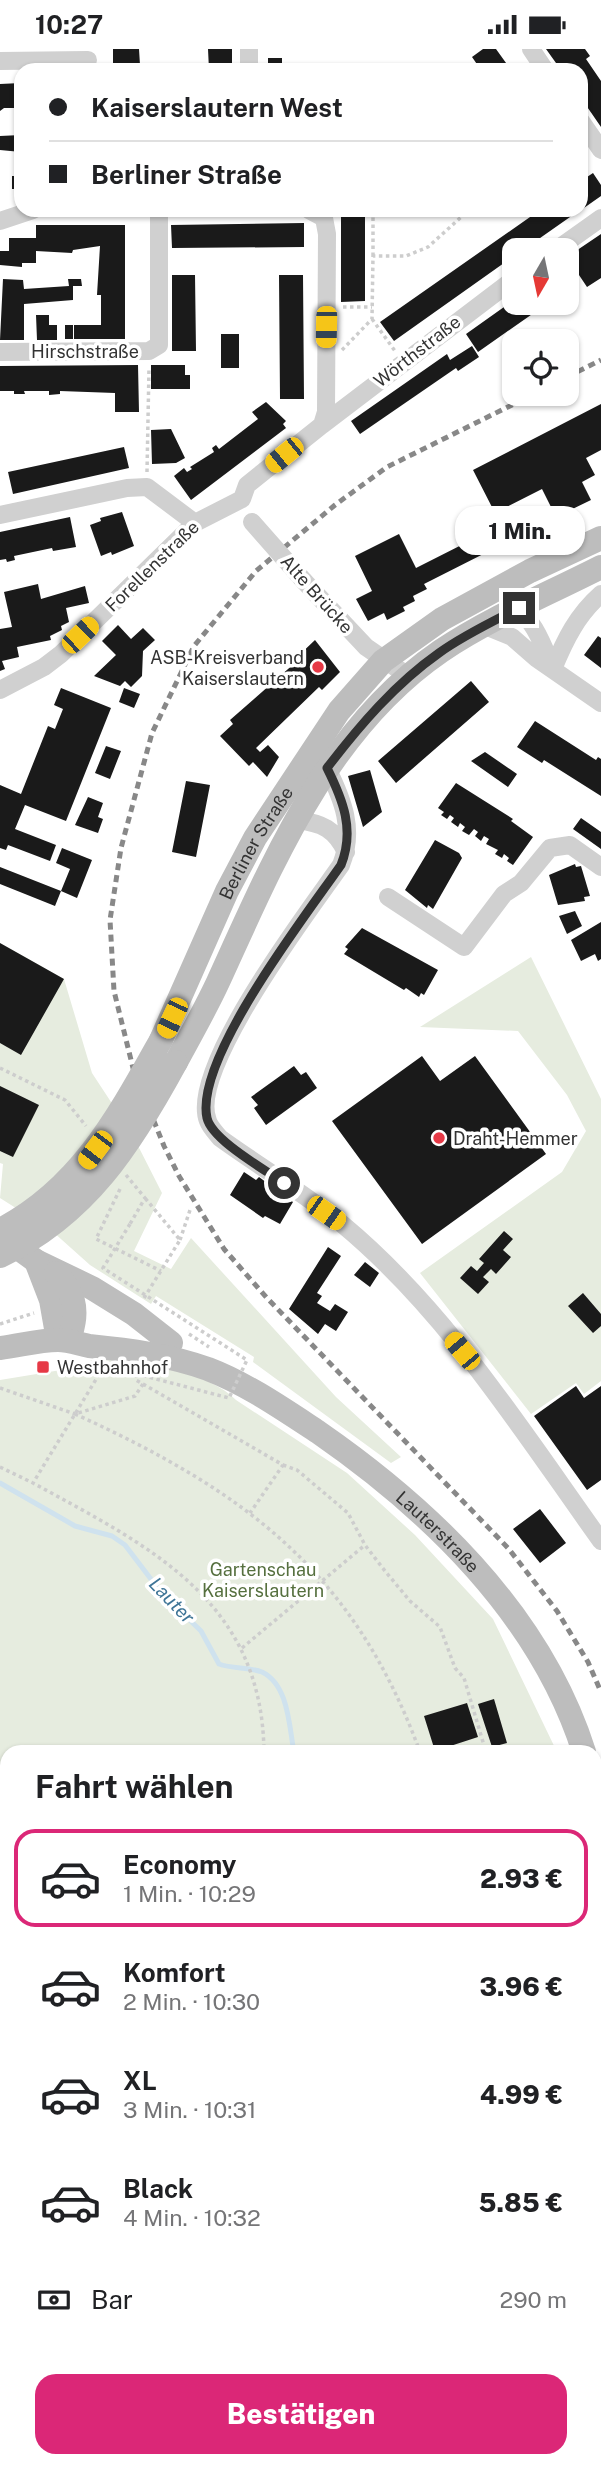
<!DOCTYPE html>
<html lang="de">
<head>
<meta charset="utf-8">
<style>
	:root { --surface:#fff; --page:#f2f2f2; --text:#202124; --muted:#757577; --line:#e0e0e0; --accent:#db2777 }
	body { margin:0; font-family:"Public Sans",sans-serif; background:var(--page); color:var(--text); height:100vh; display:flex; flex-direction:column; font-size:26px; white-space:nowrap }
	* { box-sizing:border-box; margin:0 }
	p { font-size:23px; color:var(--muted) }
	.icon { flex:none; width:38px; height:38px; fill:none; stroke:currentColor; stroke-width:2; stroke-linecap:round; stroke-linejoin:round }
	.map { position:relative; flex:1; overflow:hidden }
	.panel { position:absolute; left:0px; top:1696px; width:602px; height:723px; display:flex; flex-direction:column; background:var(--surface); border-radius:21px 21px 0 0; box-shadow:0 2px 5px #0004 }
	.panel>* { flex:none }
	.guide { position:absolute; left:14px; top:14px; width:574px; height:154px; border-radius:21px; box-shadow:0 2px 5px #0004; display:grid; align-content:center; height:154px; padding:0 35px; background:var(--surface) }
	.needle { width:46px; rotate:189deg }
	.buttons { position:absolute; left:502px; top:189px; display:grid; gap:14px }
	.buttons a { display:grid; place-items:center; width:77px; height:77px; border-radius:14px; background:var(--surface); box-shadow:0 2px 5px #0004; font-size:35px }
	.end { position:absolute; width:32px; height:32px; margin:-16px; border:9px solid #333; background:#fff; box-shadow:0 0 0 4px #fff }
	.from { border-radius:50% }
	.bubble { position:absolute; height:49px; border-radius:21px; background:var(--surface); box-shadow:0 2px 5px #0004; font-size:23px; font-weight:800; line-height:49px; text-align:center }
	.car { position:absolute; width:21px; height:42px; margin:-21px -10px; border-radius:9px; box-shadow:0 0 5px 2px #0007; background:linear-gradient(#f5c518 24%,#345 0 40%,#f5c518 0 76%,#345 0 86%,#f5c518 0) }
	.guide b { display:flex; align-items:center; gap:24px; height:66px; font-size:26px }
	.guide b+b { border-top:2px solid var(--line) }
	.guide i { width:18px; height:18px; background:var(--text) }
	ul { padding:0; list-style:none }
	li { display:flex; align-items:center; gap:21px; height:98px; margin:0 14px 10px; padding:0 21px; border:4px solid transparent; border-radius:21px }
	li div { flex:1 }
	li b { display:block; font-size:26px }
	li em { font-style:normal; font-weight:800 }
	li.on { border-color:var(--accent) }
	li>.icon { width:63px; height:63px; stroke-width:1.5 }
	h2 { padding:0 35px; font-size:32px; line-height:84px }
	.pay { display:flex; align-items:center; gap:18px; height:77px; padding:0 35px; font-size:26px }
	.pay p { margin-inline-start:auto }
	.button { display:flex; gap:14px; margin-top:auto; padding:14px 35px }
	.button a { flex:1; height:80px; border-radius:21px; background:var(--accent); color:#fff; font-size:28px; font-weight:800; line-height:80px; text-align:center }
	.status { display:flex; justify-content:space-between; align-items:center; height:49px; padding:0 35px; background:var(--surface); direction:ltr }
	.status svg { height:19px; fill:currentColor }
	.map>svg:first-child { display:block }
	.green { fill:#e6ecdf }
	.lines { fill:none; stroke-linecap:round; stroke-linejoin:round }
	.stream { stroke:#cfe2ee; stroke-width:5 }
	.building { fill:#1a1a1a }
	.path { stroke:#cdcdcd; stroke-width:3.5; stroke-dasharray:3.5 3.5; stroke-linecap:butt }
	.minor { stroke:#d0d0d0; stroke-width:18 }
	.secondary { stroke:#bdbdbd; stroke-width:24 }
	.rail { stroke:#888; stroke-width:5; stroke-dasharray:7 5; stroke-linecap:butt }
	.path-bridge { stroke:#cdcdcd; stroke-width:3.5; stroke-dasharray:3.5 3.5; stroke-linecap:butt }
	.minor-bridge { stroke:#d0d0d0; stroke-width:18 }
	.secondary-bridge { stroke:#bdbdbd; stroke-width:24 }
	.route { stroke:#333; stroke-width:9 }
	.poi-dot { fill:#e63946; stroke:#fff; stroke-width:2.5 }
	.labels { text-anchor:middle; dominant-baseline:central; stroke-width:7; stroke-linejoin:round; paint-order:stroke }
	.street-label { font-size:18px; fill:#333; stroke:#fff }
	.poi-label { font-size:18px; fill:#333; stroke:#fff; text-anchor:start }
	.park-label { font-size:18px; fill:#56703f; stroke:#fff }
	.water-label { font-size:19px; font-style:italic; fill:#3f7597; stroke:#fff }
</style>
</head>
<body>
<div class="status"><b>10:27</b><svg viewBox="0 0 49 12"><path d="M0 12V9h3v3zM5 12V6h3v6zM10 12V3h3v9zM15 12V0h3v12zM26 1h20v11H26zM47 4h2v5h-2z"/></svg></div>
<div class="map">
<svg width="601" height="2418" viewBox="0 0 601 2418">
	<rect width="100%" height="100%" fill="#fff"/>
	<!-- green -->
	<path class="green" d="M0 894 64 930 92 1024 132 1085 162 1144 134 1202 171 1220 191 1189 336 1348 401 1408 391 1414 253 1313 254 1308 156 1247 151 1255 90 1216 52 1182 0 1149 3 1115 0 1114Z
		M531 908 601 1050V1332L584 1345 576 1334 531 1365 420 1224 562 1123 586 1082 567 1046 518 982 420 978Z
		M93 1311C134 1310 207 1321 236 1351L347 1424 415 1486 493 1570 557 1703H7V2315L0 2355V1331L61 1321Z
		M595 2218 601 2220V2345L595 2342Z
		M323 2412H430L428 2418H320Z
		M454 2412H528L525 2418H452Z"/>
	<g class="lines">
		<!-- stream -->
		<path class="stream" d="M0 1434 75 1477 112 1487 125 1496 160 1542 201 1582 219 1615C232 1620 249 1618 262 1623 289 1636 289 1678 294 1703"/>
	</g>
	<!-- building -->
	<path class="building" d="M113 0H139L140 16H151V21H113Z
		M208 0H232V21H209Z
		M483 0H496L511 21H481L472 8Z
		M546 0H585L590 7 586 10 601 32V78L581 49V21H561Z
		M268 9H282V21H268Z
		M21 34V59H4L0 62V35Z
		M21 86V103L0 101V87Z
		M593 124 601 136V147L581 161V132Z
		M12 127H21V140H12Z
		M341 161H365V252L341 253Z
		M540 161H580L523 201H514V207L394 292 380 273Z
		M304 174V198L172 199 171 176Z
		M36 176H125V290H74V276H101V246H97L100 197 73 201 72 204 36 202V214H22V218L0 216V202H9V189H36Z
		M601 185V229L587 238 567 208Z
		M172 226H195L196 302H172Z
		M279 226H303L304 350H280Z
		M3 230 23 231 24 240 69 237 68 230H81L82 237H73V251L24 255V291H0Z
		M514 251 548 254 478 303 466 285Z
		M36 266H49V276H57V291H37Z
		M65 276H73V290H65Z
		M221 285H239V319H221Z
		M472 297 479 308 458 322 456 319 360 385 351 372 447 305 450 311Z
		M138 316 139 363H115V344L60 342V345L49 346V342H24L25 345H14V342H0V317Z
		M151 316H185V326H190V340H151Z
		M266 353 286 372 283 375 286 379 191 451 174 427 184 419 187 423 192 420 190 418 214 403 212 399 216 396 219 400 258 370 252 363Z
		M601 355V401L586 409 595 426 582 433 591 451 556 468 542 440 495 464 473 421Z
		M171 380 185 409 176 414 152 415 151 381Z
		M124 398 129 419 13 445 8 423Z
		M122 463 134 497 112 506 111 503 101 507 90 476 101 472 100 469Z
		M70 468 76 498 53 502 52 499 14 507 15 511 7 513 6 510 0 511V483Z
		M503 475 511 491 424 535 427 540 413 547 415 552 403 558 405 562 387 571 384 564 368 572 356 550 372 542 355 507 399 485 416 519Z
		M38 535 41 550 85 537 89 554 66 559 69 573 61 577 62 581 50 587 51 591 17 598 19 608 2 612 5 620 0 622V580L12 578 4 543Z
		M118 576 131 590 143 579 155 591 143 602 142 627 131 638 125 632 120 637 94 627 116 606 102 592Z
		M598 587 601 589V619L584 606Z
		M315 591 340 623 322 641 319 638 256 699 260 703 268 696 279 708 267 728 253 713 249 717 220 687 233 675 230 671 296 613 294 611Z
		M471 632 489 653 396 734 378 712Z
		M61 639 111 659 66 772 25 756 15 780 56 796 50 812 8 796 6 801 0 799V736L21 745 48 677 55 680 63 660 54 656Z
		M124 639 140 645 134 659 119 653Z
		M535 672 596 711 598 708 601 710V747L544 711 542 714 517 698Z
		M106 697 121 702 110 730 95 724Z
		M485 703 517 725 508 738 471 712Z
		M370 721 382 763 363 778 348 727Z
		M186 732 210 736 196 808 172 803Z
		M456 734 513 770 511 772 533 788 513 816 507 812 509 809 504 805 502 809 495 805 498 801 486 795 489 790 484 787 481 792 475 787 478 783 474 780 469 786 462 782 465 778 460 774 458 778 451 773 454 769 450 766 447 770 441 766 444 763 438 759Z
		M88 748 103 754 98 768 103 770 98 784 75 776Z
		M581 769 601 783V800L573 780Z
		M435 791 459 804 462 809 433 860 428 856 427 859 405 841Z
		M62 799 92 811 77 849 61 842 70 820 56 814Z
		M575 815 576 818 581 817 590 847 584 848 585 852 558 856 549 826Z
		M0 818 61 842 55 857 0 835Z
		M575 862 582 877 567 885 559 867Z
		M601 873V910L598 912 595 905 581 912 571 891Z
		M362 879 438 921 424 946 421 944 419 948 406 939 404 941 344 905 348 900 345 898Z
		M0 894 64 930 21 1006 0 994Z
		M422 1007 440 1032 475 1007 546 1105 422 1195 332 1072Z
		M294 1017 301 1026 306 1023 317 1039 266 1076 254 1059 258 1056 251 1048Z
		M0 1037 39 1056 13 1108 0 1102Z
		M244 1123 256 1131 259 1128 293 1153 280 1175 265 1167 263 1169 230 1146Z
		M504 1182 513 1190 503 1201 511 1208 496 1225 491 1220 483 1228 489 1233 478 1245 460 1229 471 1217 477 1222 484 1214 479 1210Z
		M328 1198 341 1207 317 1244 322 1247 317 1254 330 1262 335 1255 348 1263 336 1282 325 1275 318 1285 289 1260Z
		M365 1213 379 1224 370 1238 354 1226Z
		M583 1244 601 1265V1277L593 1284 568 1257Z
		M576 1337 584 1349 601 1337V1431L587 1441 534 1367Z
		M540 1460 566 1494 540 1514 513 1480Z
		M494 1650 507 1694 492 1698 478 1655Z
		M467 1654 478 1688 435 1702 424 1667Z
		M595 2166 601 2168V2199L595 2197Z
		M595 2355 601 2357V2384L595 2381Z
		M547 2412H572L569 2418H548Z"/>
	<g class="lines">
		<!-- path -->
		<path class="path" d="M373 207V161
			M343 258H372
			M372 270 395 302
			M342 301 372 270 373 207H406L428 198 469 161
			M147 423 149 319
			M0 1019 65 1051 86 1077
			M126 1126 145 1149 130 1175
			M120 1140 96 1190 161 1222
			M180 1191 190 1161
			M144 1249 180 1191 145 1149
			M0 1275 34 1264
			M189 1285 209 1298
			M103 1319 33 1434C150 1498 262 1551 264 1703
			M137 1325 136 1331 143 1335 135 1347 75 1365C244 1442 354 1522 420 1703
			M143 1335 283 1416 250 1464
			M0 1339 75 1365
			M283 1416 297 1421 348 1464 365 1496 385 1522 410 1552 440 1578 455 1619 464 1629 486 1703
			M0 1418 33 1434
			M242 1599 365 1496
			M595 1958 601 1940
			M404 2418 405 2412"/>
		<!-- minor -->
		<path class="minor" d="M249 0V21
			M531 0 545 21
			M0 12 88 11
			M581 72 601 101
			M0 172 33 161
			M556 201 601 169
			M0 303 149 302 159 296V161
			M322 376 514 230
			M242 450 247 436 322 376 326 363 327 185 324 169 309 161
			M0 466 127 439 147 438 195 474
			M304 532 366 598 408 627
			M509 553C533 567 543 596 553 620
			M485 577 512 588 536 609 601 654
			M553 620C565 591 577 566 601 545
			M0 641 44 618 61 605 195 474 242 450
			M327 719C343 751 355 781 341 816 311 859 187 1021 208 1072 210 1078 216 1084 220 1089 260 1118 304 1144 342 1175 447 1262 522 1382 601 1492
			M297 771C322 774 335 780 346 803
			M388 848 464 898 504 845 521 834 550 799 570 796 601 818
			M595 2104 601 2088
			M595 2298 601 2295
			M510 2418 515 2412"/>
		<!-- secondary -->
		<g class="secondary">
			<path id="s1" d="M161 991 227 842 255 789 339 662 383 612 442 570 530 522 601 489"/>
			<path d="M176 1013C190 987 205 961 218 933 273 813 327 680 441 602 490 569 548 545 601 518"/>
			<path d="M0 1186 36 1212 92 1239 134 1265 171 1294"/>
			<path d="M36 1212 51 1251 58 1291"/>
			<path d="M56 1224C73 1242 79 1259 71 1284"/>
			<path id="s2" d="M0 1299C18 1297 39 1291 58 1291 68 1291 79 1295 89 1297 129 1301 169 1306 208 1320 247 1335 283 1360 318 1383 432 1462 541 1568 584 1703"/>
			<path d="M595 1749 601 1790"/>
			<path d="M595 1904 601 1870"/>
			<path d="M144 2418 145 2412"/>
		</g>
		<!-- rail -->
		<path class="rail" d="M567 328 601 311
			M534 345 387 418 335 456 256 522 194 597 152 684 121 799 110 871 114 942 134 1023 164 1097 179 1127 224 1200 267 1249 508 1499 557 1562 588 1613 601 1643
			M595 2036 601 2021
			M441 2418 442 2412"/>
		<!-- path-bridge -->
		<path class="path-bridge" d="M130 1175 103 1219 247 1311 229 1349 137 1325"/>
		<!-- minor-bridge -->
		<path class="minor-bridge" d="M252 473 304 532"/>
		<!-- secondary-bridge -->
		<path class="secondary-bridge" d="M0 1181C80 1140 119 1066 161 991
			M0 1207C86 1167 132 1094 176 1013"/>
	</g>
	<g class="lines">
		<!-- route -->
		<path class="route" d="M284 1134C264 1120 212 1091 207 1069 194 1010 307 865 341 816 355 781 343 751 327 719 360 676 395 635 439 604 464 586 492 573 519 559"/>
	</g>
	<!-- markers -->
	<g class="poi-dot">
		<circle cx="318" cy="618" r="7"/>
		<circle cx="439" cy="1089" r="7"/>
		<rect x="36" y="1311" width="14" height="14" rx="3.5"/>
	</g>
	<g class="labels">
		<!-- street labels -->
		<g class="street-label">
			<text x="85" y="302">Hirschstraße</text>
			<text transform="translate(417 302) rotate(-38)">Wörthstraße</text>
			<text transform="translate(152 517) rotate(-44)">Forellenstraße</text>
			<text transform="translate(317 545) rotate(48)">Alte Brücke</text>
			<text stroke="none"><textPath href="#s1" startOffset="219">Berliner Straße</textPath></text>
			<text stroke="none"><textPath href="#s2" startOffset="495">Lauterstraße</textPath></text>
		</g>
		<!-- poi labels -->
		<g class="poi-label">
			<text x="304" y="608" text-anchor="end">ASB-Kreisverband<tspan x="304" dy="21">Kaiserslautern</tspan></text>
			<text x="453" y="1089">Draht-Hemmer</text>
			<text x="57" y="1318">Westbahnhof</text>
		</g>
		<!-- park labels -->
		<g class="park-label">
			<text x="263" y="1520">Gartenschau<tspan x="263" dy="21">Kaiserslautern</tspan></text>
		</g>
		<!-- water labels -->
		<g class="water-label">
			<text transform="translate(172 1551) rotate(46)">Lauter</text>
		</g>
	</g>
</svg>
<div class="buttons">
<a><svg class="needle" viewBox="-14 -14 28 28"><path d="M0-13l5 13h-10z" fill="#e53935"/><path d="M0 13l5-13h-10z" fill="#757577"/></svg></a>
<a><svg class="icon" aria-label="locate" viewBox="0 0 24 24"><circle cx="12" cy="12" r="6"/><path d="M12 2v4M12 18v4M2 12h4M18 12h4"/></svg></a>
</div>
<i class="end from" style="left:284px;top:1134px"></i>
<i class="end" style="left:519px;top:559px"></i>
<div class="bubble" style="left:455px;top:457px;width:130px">1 Min.</div>
<i class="car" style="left:326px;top:278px;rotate:181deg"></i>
<i class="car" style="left:284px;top:406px;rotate:231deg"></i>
<i class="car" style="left:80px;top:586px;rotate:46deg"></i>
<i class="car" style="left:172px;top:969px;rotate:205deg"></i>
<i class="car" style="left:95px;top:1101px;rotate:217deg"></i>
<i class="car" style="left:326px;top:1164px;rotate:125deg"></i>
<i class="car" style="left:462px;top:1302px;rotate:320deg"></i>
<div class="guide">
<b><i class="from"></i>Kaiserslautern West</b>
<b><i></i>Berliner Straße</b>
</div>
<section class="panel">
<h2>Fahrt wählen</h2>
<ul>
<li class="on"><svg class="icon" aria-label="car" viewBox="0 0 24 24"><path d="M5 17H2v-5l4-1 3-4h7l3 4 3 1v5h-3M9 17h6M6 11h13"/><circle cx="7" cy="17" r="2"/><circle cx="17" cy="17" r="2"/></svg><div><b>Economy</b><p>1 Min. · 10:29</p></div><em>2.93 €</em></li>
<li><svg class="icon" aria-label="car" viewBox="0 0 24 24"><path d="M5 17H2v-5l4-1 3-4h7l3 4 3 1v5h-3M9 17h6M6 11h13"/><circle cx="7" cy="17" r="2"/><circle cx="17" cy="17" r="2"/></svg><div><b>Komfort</b><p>2 Min. · 10:30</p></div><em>3.96 €</em></li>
<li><svg class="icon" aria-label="car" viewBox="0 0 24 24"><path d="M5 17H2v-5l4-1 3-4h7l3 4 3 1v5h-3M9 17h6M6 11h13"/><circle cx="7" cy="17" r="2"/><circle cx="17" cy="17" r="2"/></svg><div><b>XL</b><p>3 Min. · 10:31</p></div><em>4.99 €</em></li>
<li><svg class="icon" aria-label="car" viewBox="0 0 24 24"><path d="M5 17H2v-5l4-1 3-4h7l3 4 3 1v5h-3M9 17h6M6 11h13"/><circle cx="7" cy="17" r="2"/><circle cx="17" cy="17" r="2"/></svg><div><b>Black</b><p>4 Min. · 10:32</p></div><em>5.85 €</em></li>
</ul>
<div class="pay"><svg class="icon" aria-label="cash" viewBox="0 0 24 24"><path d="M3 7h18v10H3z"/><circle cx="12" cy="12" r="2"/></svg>Bar<p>290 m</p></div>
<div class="button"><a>Bestätigen</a></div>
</section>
</div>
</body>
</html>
